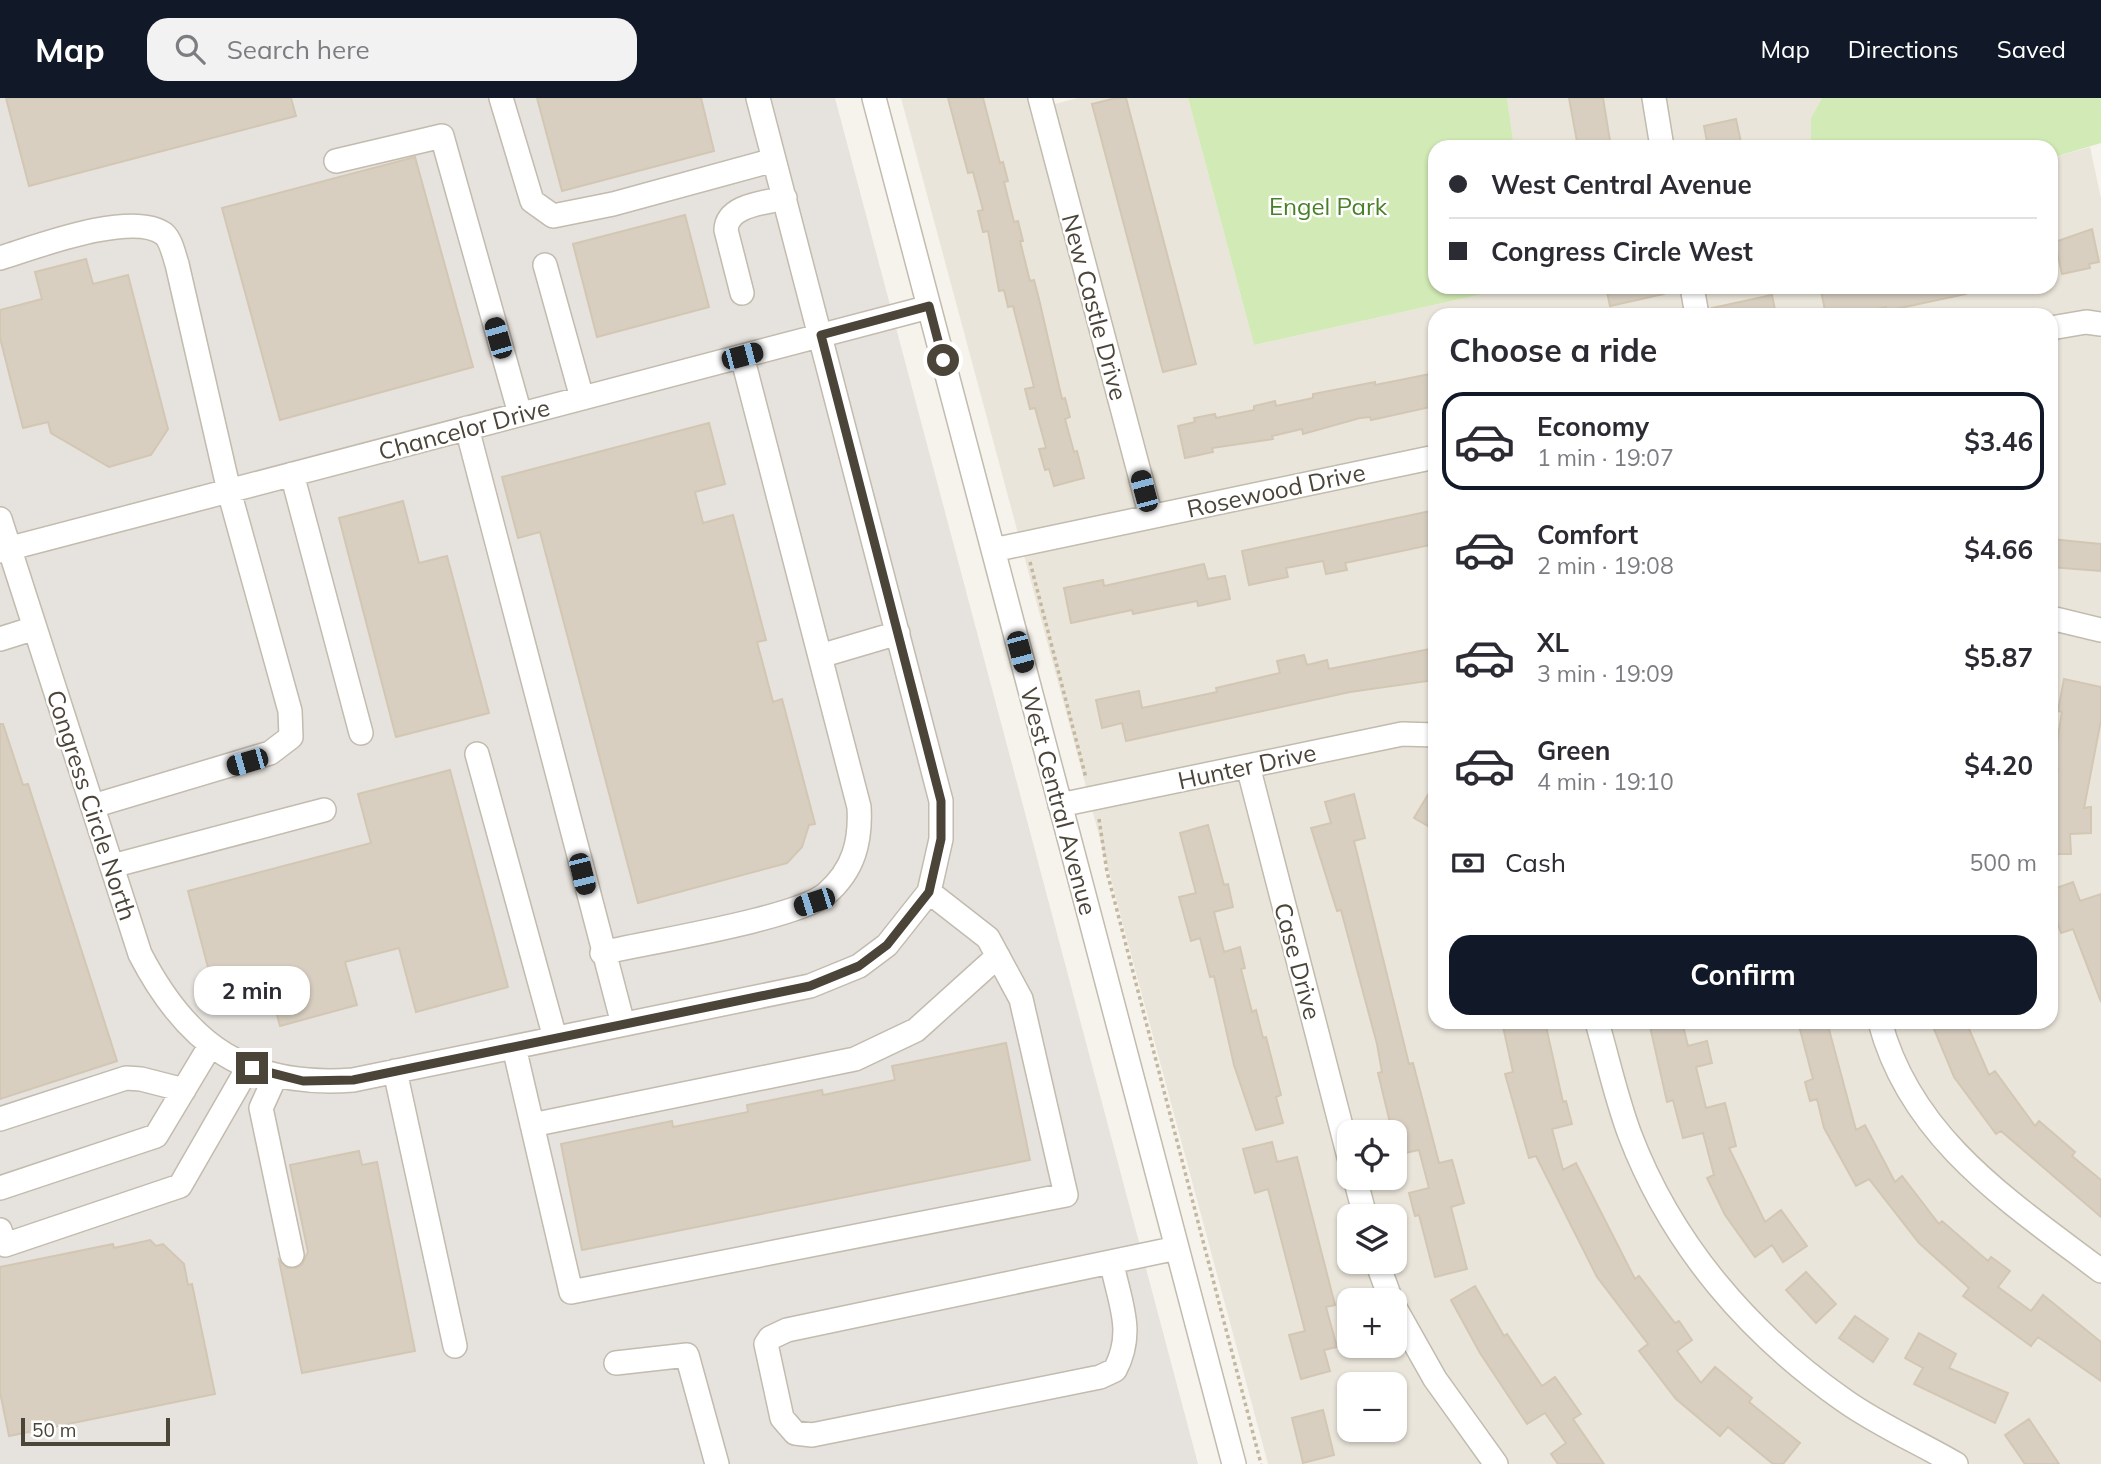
<!DOCTYPE html>
<html lang="en">
<head>
<meta charset="utf-8">
<style>
	:root { --surface:#fff; --page:#f2f2f3; --text:#2b2b33; --muted:#7c7c81; --line:#e1e1e2; --accent:#111827 }
	body { margin:0; font-family:Mulish,sans-serif; background:var(--page); color:var(--text); height:100vh; display:flex; flex-direction:column; font-size:26px; white-space:nowrap }
	* { box-sizing:border-box; margin:0 }
	p { font-size:23px; color:var(--muted) }
	.icon { flex:none; width:38px; height:38px; fill:none; stroke:currentColor; stroke-width:2; stroke-linecap:round; stroke-linejoin:round }
	.map { position:relative; flex:1; overflow:hidden }
	.side { position:absolute; left:1428px; top:210px; width:630px; height:721px; display:flex; flex-direction:column; background:var(--surface); border-radius:21px; box-shadow:0 2px 5px #0004 }
	.side>* { flex:none }
	.guide { position:absolute; left:1428px; top:42px; width:630px; height:154px; border-radius:21px; box-shadow:0 2px 5px #0004; display:grid; align-content:center; height:154px; padding:0 21px; background:var(--surface) }
	.fabs { position:absolute; left:1337px; top:1022px; display:grid; gap:14px }
	.fabs a { display:grid; place-items:center; width:70px; height:70px; border-radius:14px; background:var(--surface); box-shadow:0 2px 5px #0004; font-size:35px }
	.scale { position:absolute; left:21px; bottom:18px; width:149px; box-sizing:border-box; padding-left:7px; border:4px solid #4b4439; border-top:0; font-size:19px; line-height:24px; white-space:nowrap; color:#4b4439; -webkit-text-stroke:5px #fff; paint-order:stroke }
	.end { position:absolute; width:32px; height:32px; margin:-16px; border:9px solid #4b4439; background:#fff; box-shadow:0 0 0 4px #fff }
	.from { border-radius:50% }
	.bubble { position:absolute; height:49px; border-radius:21px; background:var(--surface); box-shadow:0 2px 5px #0004; font-size:23px; font-weight:700; line-height:49px; text-align:center }
	.car { position:absolute; width:21px; height:42px; margin:-21px -10px; border-radius:9px; box-shadow:0 0 5px 2px #0007; background:linear-gradient(#222 24%,#8ab4d8 0 40%,#222 0 76%,#8ab4d8 0 86%,#222 0) }
	.guide b { display:flex; align-items:center; gap:24px; height:66px; font-size:26px }
	.guide b+b { border-top:2px solid var(--line) }
	.guide i { width:18px; height:18px; background:var(--text) }
	ul { padding:0; list-style:none }
	li { display:flex; align-items:center; gap:21px; height:98px; margin:0 14px 10px; padding:0 7px; border:4px solid transparent; border-radius:21px }
	li div { flex:1 }
	li b { display:block; font-size:26px }
	li em { font-style:normal; font-weight:700 }
	li.active { border-color:var(--accent) }
	li>.icon { width:63px; height:63px; stroke-width:1.5 }
	h2 { padding:0 21px; font-size:32px; line-height:84px }
	.pay { display:flex; align-items:center; gap:18px; height:77px; padding:0 21px; font-size:26px }
	.pay p { margin-inline-start:auto }
	.action { display:flex; gap:14px; margin-top:auto; padding:14px 21px }
	.action a { flex:1; height:80px; border-radius:21px; background:var(--accent); color:#fff; font-size:28px; font-weight:700; line-height:80px; text-align:center }
	header { display:flex; align-items:center; gap:42px; box-sizing:border-box; height:98px; padding:0 35px; background:var(--accent); color:#fff }
	header strong { font-size:33px }
	nav { display:flex; gap:38px; margin-inline-start:auto; font-size:24px }
	.search { width:490px; height:63px; background:var(--page); display:flex; align-items:center; gap:18px; box-sizing:border-box; padding:0 24px; border-radius:21px; color:var(--muted); font-size:26px }
	.map>svg:first-child { display:block }
	.residential { fill:#eae5da; fill-rule:evenodd }
	.industrial { fill:#e6e2dd }
	.green { fill:#d2eab5 }
	.building { fill:#d8cfc1; stroke:#d3c7b4; stroke-width:2 }
	.lines { fill:none; stroke-linecap:round; stroke-linejoin:round }
	.minor-casing { stroke:#c2bbae; stroke-width:26 }
	.path { stroke:#c4b79f; stroke-width:3.5; stroke-dasharray:3.5 3.5; stroke-linecap:butt }
	.minor { stroke:#fff; stroke-width:23 }
	.route { stroke:#4b4439; stroke-width:9 }
	.labels { text-anchor:middle; dominant-baseline:central; stroke-width:5; stroke-linejoin:round; paint-order:stroke }
	.park-label { font-size:24px; fill:#4a7f2a; stroke:#fff }
	.street-label { font-size:24px; fill:#4b4439; stroke:#fff }
</style>
</head>
<body>
<header>
<strong>Map</strong>
<div class="search"><svg class="icon" aria-label="search" viewBox="0 0 24 24"><circle cx="10" cy="10" r="6"/><path d="M15 15l6 6"/></svg>Search here</div>
<nav><a>Map</a><a>Directions</a><a>Saved</a></nav>
</header>
<div class="map">
<svg width="2101" height="1366" viewBox="0 0 2101 1366">
	<rect width="100%" height="100%" fill="#f6f3ec"/>
	<!-- residential -->
	<path class="residential" d="M901 0H1040L1043 9 1078 0H1188L1254 247 1514 189H2051V60L2090 49 2101 100V1366H1268ZM1435 217H2051V924H1435ZM1349 1034H1395V1080H1349ZM1349 1118H1395V1164H1349ZM1349 1202H1395V1248H1349ZM1349 1286H1395V1332H1349Z
		M1507 0H1822L1811 20V49H1514Z"/>
	<!-- industrial -->
	<path class="industrial" d="M0 0H835L1198 1366H0Z"/>
	<!-- green -->
	<path class="green" d="M1188 0H1507L1514 49H1435V189H1514L1254 247Z
		M1822 0H2101V45L2051 60V49H1811V20Z"/>
	<!-- building -->
	<path class="building" d="M6 0H291L296 18 29 88Z
		M537 0H701L714 53 562 93Z
		M948 0H983L1000 65 1003 64 1008 83 1004 84 1014 124 1018 123 1023 143H1020L1030 183 1034 182 1039 201 1062 301 1065 300 1070 319 1065 321 1074 354 1077 353 1084 380 1054 388 1049 371 1045 372 1039 351 1046 350 1035 310 1030 311 1025 291 1034 289 1013 208 1008 209 1004 192 999 193 988 133 983 134 978 113 983 112 973 74 968 75Z
		M1116 0H1126L1196 266 1163 274 1092 6Z
		M1569 0H1603L1611 49H1578Z
		M1736 21 1742 49H1708L1704 28Z
		M415 59 473 269 280 322 222 110Z
		M685 117 709 209 597 239 573 146Z
		M2092 131 2099 164 2089 166 2090 170 2062 176 2055 144Z
		M86 161 93 186 128 177 168 331 151 357 109 369 51 335 48 324 23 330 0 240V212L42 201 35 174Z
		M1606 189H1663L1664 196 1610 208Z
		M1840 189H1966V196L1886 213V209L1850 217H1826L1821 193Z
		M1772 197 1776 217H1713L1712 210Z
		M1435 275V308L1371 322 1370 319 1360 320 1303 336 1302 331 1272 338 1273 341 1212 350 1213 354 1185 360 1178 328 1195 324 1194 320 1215 316 1216 320 1254 312V308L1275 303 1276 308 1313 300V296L1334 292 1375 284V287Z
		M709 325 725 386 695 394 703 425 733 417 766 542 757 544 773 604 782 601 815 726 809 727 802 749 787 765 638 805 540 434 518 440 502 379Z
		M403 403 419 465 447 458 489 615 396 639 339 420Z
		M1435 412V446L1345 465 1347 472 1326 476 1323 463 1286 470 1288 479 1249 487 1242 453Z
		M2051 441 2101 446V473L2051 469Z
		M1204 466 1208 481 1225 478 1230 501 1198 508 1197 503 1133 516 1132 512 1071 525 1064 490 1103 482 1104 488Z
		M1435 550V582L1350 594 1126 643 1122 625 1102 630 1096 602 1139 593 1142 610 1217 594 1216 590 1280 575 1277 563 1304 557 1307 567 1327 562 1329 571Z
		M2064 581 2101 589V622L2084 710 2091 709V735L2070 736 2071 756H2051V709L2058 670 2053 669 2062 614 2058 613Z
		M0 626H3L23 687 28 686 117 963 0 1001Z
		M450 672 508 889 416 914 399 850 345 864 357 907 280 928 274 906 253 912 247 890 227 896 221 875 210 877 188 793 371 745 358 696Z
		M1435 685V732L1414 720Z
		M1354 696 1365 740 1354 743 1409 966 1413 965 1439 1065 1452 1062 1464 1105 1451 1109 1467 1171 1435 1179 1419 1117 1415 1118 1409 1095 1429 1090 1419 1052 1400 1056 1391 1029 1378 975 1382 974 1377 946 1341 812 1337 813 1311 730 1331 725 1325 704Z
		M1208 727 1224 787 1228 786 1233 809 1214 814 1224 854 1240 849 1245 870 1241 871 1252 914 1256 912 1263 940 1266 939 1281 997 1276 999 1283 1025 1256 1032 1234 967 1214 878 1210 879 1200 840 1191 843 1179 799 1196 795 1180 735Z
		M2073 784 2080 803 2101 796V904L2073 831 2061 835 2051 805V792Z
		M1502 924H1545L1563 1004 1566 1003 1572 1026 1552 1031 1563 1072 1576 1065 1635 1181 1639 1178 1675 1225 1679 1223 1692 1242 1677 1253 1701 1285 1715 1269 1752 1300 1749 1304 1800 1345 1783 1366H1773L1728 1329 1720 1338 1676 1301 1639 1253 1648 1246 1597 1179 1536 1058 1529 1060 1505 976 1513 974Z
		M1649 924H1682L1688 948 1707 943 1712 965 1696 969 1706 1010 1725 1005 1736 1048 1729 1050 1765 1124 1781 1112 1807 1148 1783 1164 1772 1147 1755 1159 1725 1117 1707 1080 1714 1077 1703 1035 1683 1040 1673 1002 1667 1004Z
		M1798 924H1827L1856 1032 1865 1027 1895 1084 1902 1078 1939 1126 1942 1123 1988 1163 1991 1159 2010 1173 1998 1189 2031 1213 2043 1197 2101 1244V1283L2038 1239 2031 1248 1963 1198 1969 1190 1919 1145 1869 1081 1856 1088 1824 1030 1817 1001 1810 1003 1805 984 1813 981Z
		M1950 924H1966L1989 977 1995 973 2035 1028 2039 1023 2075 1054 2072 1058 2101 1082V1119L2001 1033 1996 1036 1954 979 1934 931Z
		M1006 945 1030 1062 582 1152 561 1046 672 1023 673 1029 748 1014 747 1007 822 992 823 997 895 982 892 968Z
		M1272 1044 1277 1064 1297 1059 1335 1207 1326 1209 1337 1249 1324 1252 1330 1273 1301 1281 1289 1237 1305 1233 1268 1091 1255 1095 1243 1051Z
		M359 1053 362 1067 377 1064 415 1253 302 1275 279 1162 287 1170H296L302 1167 308 1154 290 1067Z
		M150 1142 156 1148 163 1146 184 1166 188 1187 192 1186 215 1296 9 1338 0 1294V1169L113 1146 114 1150Z
		M1806 1174 1836 1206 1816 1225 1786 1192Z
		M1475 1188 1504 1238 1507 1236 1542 1288 1555 1279 1581 1316 1573 1321 1604 1366H1558L1551 1356 1566 1345 1545 1315 1527 1326 1480 1255 1451 1202Z
		M1855 1218 1888 1241 1873 1264 1839 1240Z
		M1919 1235 1956 1256 1949 1270 2008 1295 1995 1325 1914 1286 1923 1270 1905 1260Z
		M1323 1312 1334 1357 1303 1365 1292 1320Z
		M2029 1321 2059 1366H2025L2005 1337Z"/>
	<g class="lines">
		<!-- minor casing -->
		<g class="minor-casing">
			<path id="minor" d="M501 0 532 103 553 118 613 106 774 62
				M874 0 1234 1366
				M1040 0 1151 419
				M1654 0 1662 49
				M336 63 442 38 520 316
				M0 160C36 149 132 112 164 136 171 142 174 157 177 166L229 393 290 613 291 639 270 655 93 708
				M545 167 582 300
				M1692 189 1697 217
				M742 195 726 132C727 107 764 105 785 100
				M2051 230 2086 224 2101 226
				M467 330 623 926
				M292 376 361 635
				M0 421 140 856C187 947 247 990 353 982L810 888 859 868 887 847 929 794 941 741V703L758 0
				M993 452 1435 359
				M0 453 929 209
				M2051 520 2101 532
				M0 541 35 530
				M820 558 898 535
				M477 656 555 940
				M1248 668 1349 1059
				M1060 707 1402 636 1435 637
				M112 768 324 712
				M602 855C648 844 795 821 826 796 854 772 861 743 859 709L742 258
				M1597 924C1608 962 1616 1000 1630 1037 1672 1147 1749 1236 1845 1303 1879 1327 1920 1345 1956 1366
				M1880 924C1911 1041 2010 1104 2101 1173
				M514 949 571 1194 1066 1097 1021 901 988 840 929 794
				M395 973 455 1248
				M276 977 261 1010 292 1157
				M0 1021 126 980 141 981 184 992
				M532 1027 855 961 916 932 998 858
				M1355 1080 1365 1118
				M0 1090 156 1038 210 948
				M0 1132 5 1147 180 1088 249 968
				M1377 1164 1391 1202
				M1112 1166C1120 1206 1135 1234 1115 1272L1100 1279 812 1337 795 1335 782 1320 766 1246 770 1240 787 1232 1177 1150
				M1395 1210 1435 1281 1496 1366
				M616 1265 687 1257 717 1366"/>
		</g>
		<!-- path -->
		<path class="path" d="M1030 464 1086 680
			M1099 721 1107 774 1261 1366"/>
		<!-- minor -->
		<use href="#minor" class="minor"/>
	</g>
	<g class="lines">
		<!-- route -->
		<path class="route" d="M252 970 303 983 353 982 810 888 859 868 887 847 929 794 941 741V703L821 237 929 208 943 262"/>
	</g>
	<g class="labels">
		<!-- park labels -->
		<g class="park-label">
			<text x="1328" y="108">Engel Park</text>
		</g>
		<!-- street labels -->
		<g class="street-label">
			<text transform="translate(1095 209) rotate(75)">New Castle Drive</text>
			<text transform="translate(464 331) rotate(-15)">Chancelor Drive</text>
			<text transform="translate(1276 392) rotate(-12)">Rosewood Drive</text>
			<text transform="translate(1247 668) rotate(-12)">Hunter Drive</text>
			<text transform="translate(1059 703) rotate(75)">West Central Avenue</text>
			<text transform="translate(92 707) rotate(72)">Congress Circle North</text>
			<text transform="translate(1298 863) rotate(75)">Case Drive</text>
		</g>
	</g>
</svg>
<div class="fabs">
<a><svg class="icon" aria-label="locate" viewBox="0 0 24 24"><circle cx="12" cy="12" r="6"/><path d="M12 2v4M12 18v4M2 12h4M18 12h4"/></svg></a>
<a><svg class="icon" aria-label="layers" viewBox="0 0 24 24"><path d="M12 4l9 5-9 5-9-5zM3 14l9 5 9-5"/></svg></a>
<a>+</a>
<a>−</a>
</div>
<div class="scale">50 m</div>
<i class="end from" style="left:943px;top:262px"></i>
<i class="end" style="left:252px;top:970px"></i>
<div class="bubble" style="left:194px;top:868px;width:116px">2 min</div>
<i class="car" style="left:498px;top:240px;rotate:344deg"></i>
<i class="car" style="left:742px;top:258px;rotate:75deg"></i>
<i class="car" style="left:1144px;top:393px;rotate:345deg"></i>
<i class="car" style="left:1020px;top:554px;rotate:165deg"></i>
<i class="car" style="left:247px;top:664px;rotate:254deg"></i>
<i class="car" style="left:582px;top:776px;rotate:166deg"></i>
<i class="car" style="left:814px;top:804px;rotate:252deg"></i>
<div class="guide">
<b><i class="from"></i>West Central Avenue</b>
<b><i></i>Congress Circle West</b>
</div>
<section class="side">
<h2>Choose a ride</h2>
<ul>
<li class="active"><svg class="icon" aria-label="car" viewBox="0 0 24 24"><path d="M5 17H2v-5l4-1 3-4h7l3 4 3 1v5h-3M9 17h6M6 11h13"/><circle cx="7" cy="17" r="2"/><circle cx="17" cy="17" r="2"/></svg><div><b>Economy</b><p>1 min · 19:07</p></div><em>$3.46</em></li>
<li><svg class="icon" aria-label="car" viewBox="0 0 24 24"><path d="M5 17H2v-5l4-1 3-4h7l3 4 3 1v5h-3M9 17h6M6 11h13"/><circle cx="7" cy="17" r="2"/><circle cx="17" cy="17" r="2"/></svg><div><b>Comfort</b><p>2 min · 19:08</p></div><em>$4.66</em></li>
<li><svg class="icon" aria-label="car" viewBox="0 0 24 24"><path d="M5 17H2v-5l4-1 3-4h7l3 4 3 1v5h-3M9 17h6M6 11h13"/><circle cx="7" cy="17" r="2"/><circle cx="17" cy="17" r="2"/></svg><div><b>XL</b><p>3 min · 19:09</p></div><em>$5.87</em></li>
<li><svg class="icon" aria-label="car" viewBox="0 0 24 24"><path d="M5 17H2v-5l4-1 3-4h7l3 4 3 1v5h-3M9 17h6M6 11h13"/><circle cx="7" cy="17" r="2"/><circle cx="17" cy="17" r="2"/></svg><div><b>Green</b><p>4 min · 19:10</p></div><em>$4.20</em></li>
</ul>
<div class="pay"><svg class="icon" aria-label="cash" viewBox="0 0 24 24"><path d="M3 7h18v10H3z"/><circle cx="12" cy="12" r="2"/></svg>Cash<p>500 m</p></div>
<div class="action"><a>Confirm</a></div>
</section>
</div>
</body>
</html>
